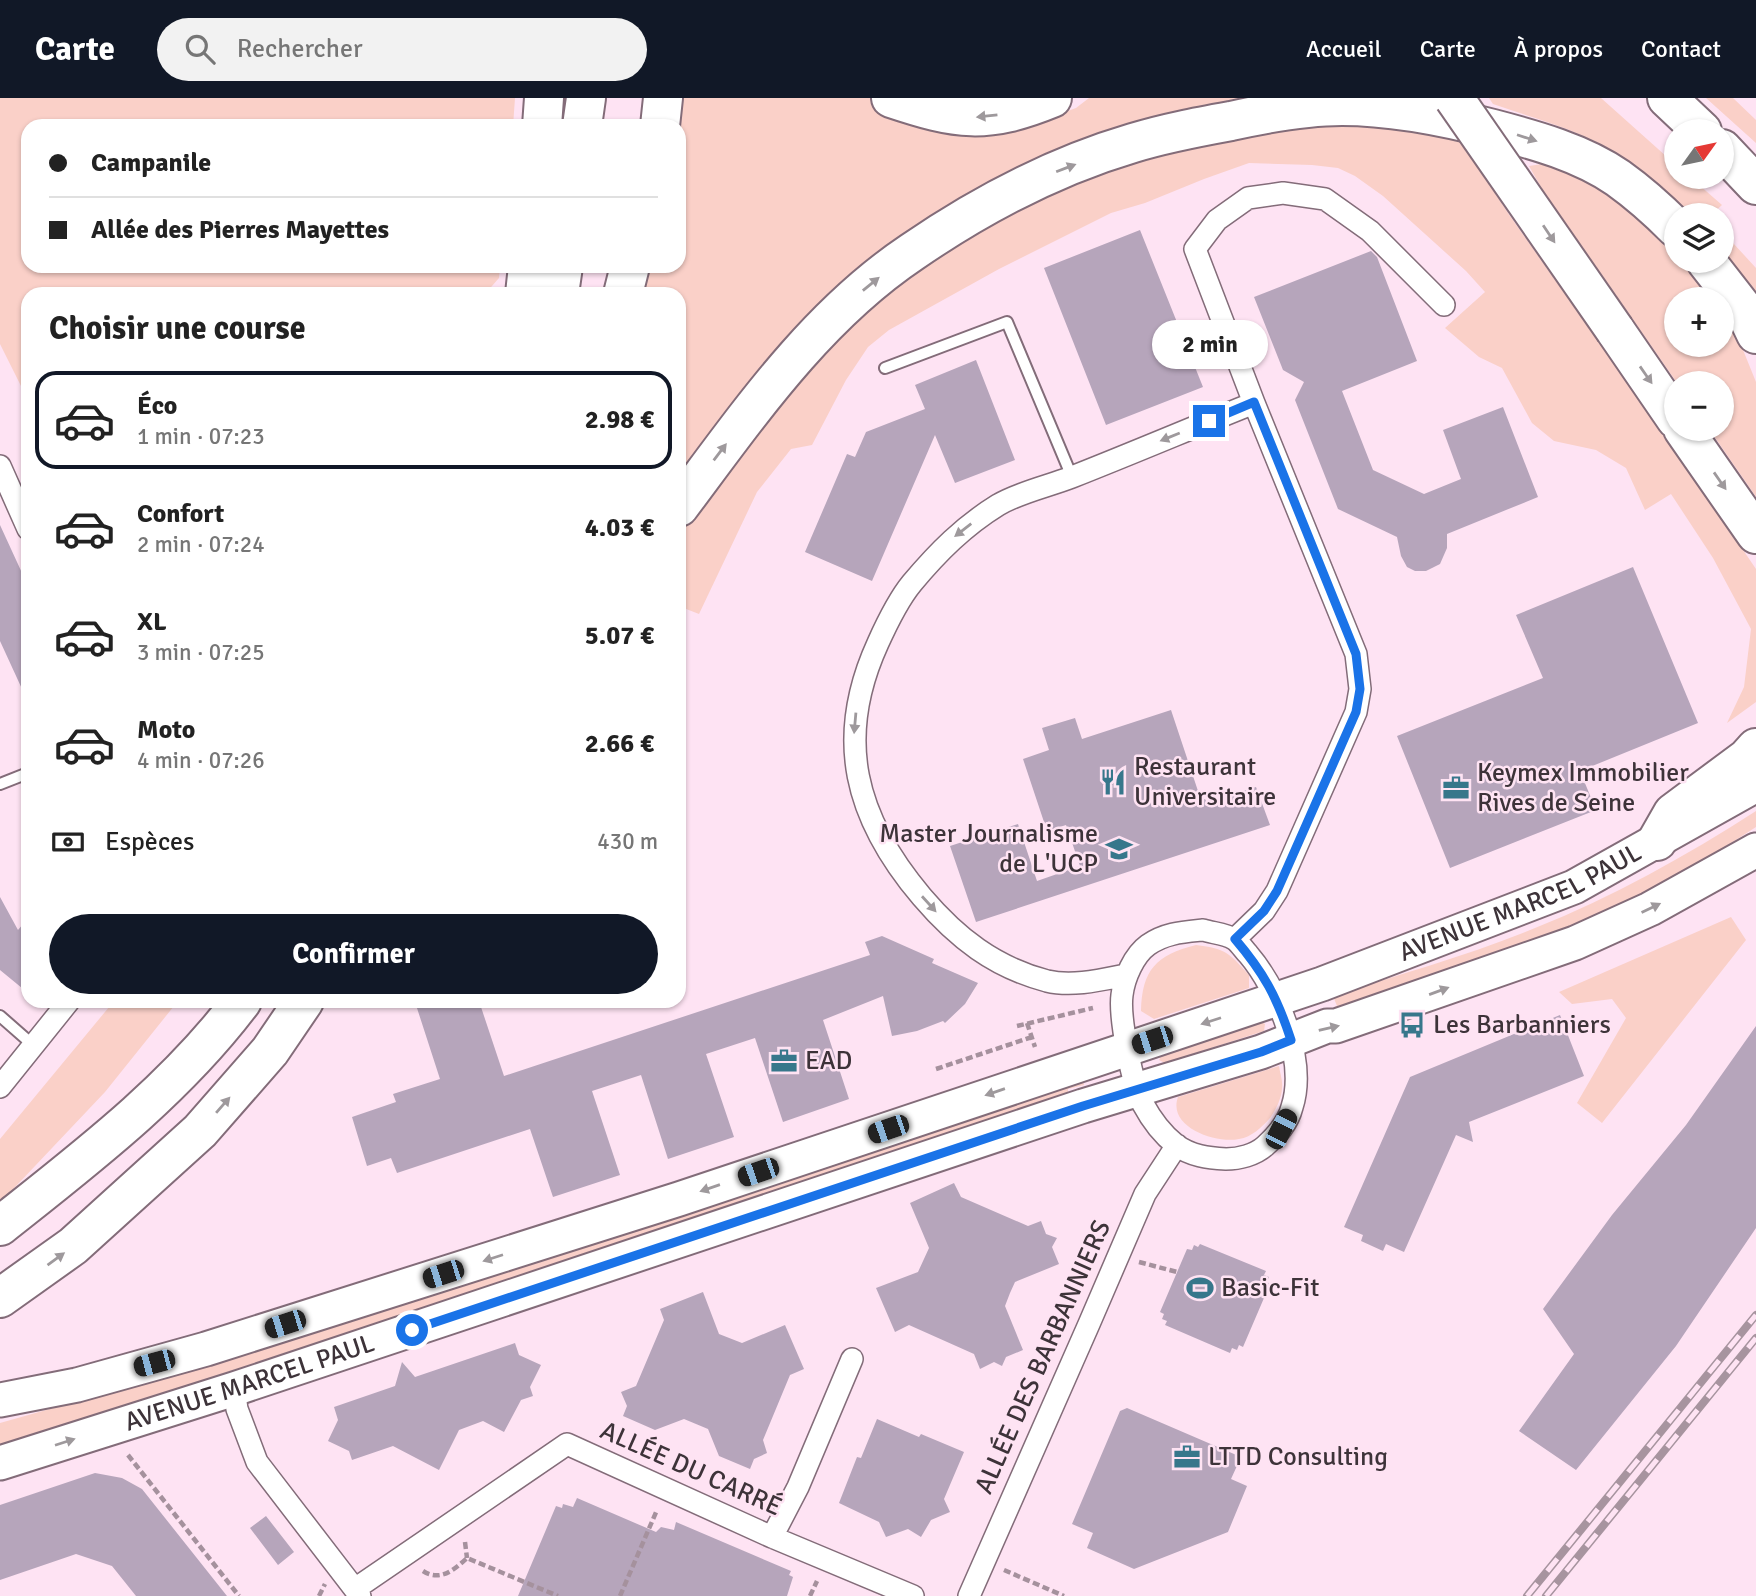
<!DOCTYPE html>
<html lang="fr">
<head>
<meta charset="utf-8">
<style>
	:root { --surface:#fff; --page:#f2f2f2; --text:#222; --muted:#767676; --line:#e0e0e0; --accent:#111827 }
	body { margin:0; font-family:Signika,sans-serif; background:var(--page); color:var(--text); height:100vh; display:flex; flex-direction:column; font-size:26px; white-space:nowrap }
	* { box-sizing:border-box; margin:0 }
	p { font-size:23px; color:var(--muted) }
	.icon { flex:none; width:38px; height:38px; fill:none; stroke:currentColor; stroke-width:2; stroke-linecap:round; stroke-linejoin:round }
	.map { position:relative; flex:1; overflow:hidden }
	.drawer { position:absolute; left:21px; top:189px; width:665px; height:721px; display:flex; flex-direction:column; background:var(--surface); border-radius:21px; box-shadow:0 2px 5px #0004 }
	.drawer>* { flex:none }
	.banner { position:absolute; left:21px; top:21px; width:665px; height:154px; border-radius:21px; box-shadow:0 2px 5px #0004; display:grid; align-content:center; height:154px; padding:0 28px; background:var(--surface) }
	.needle { width:46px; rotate:57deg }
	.buttons { position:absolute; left:1664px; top:21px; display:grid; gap:14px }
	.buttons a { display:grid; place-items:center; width:70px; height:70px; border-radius:50%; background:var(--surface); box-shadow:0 2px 5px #0004; font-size:35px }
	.end { position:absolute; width:32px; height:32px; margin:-16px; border:9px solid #1a73e8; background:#fff; box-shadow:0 0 0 4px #fff }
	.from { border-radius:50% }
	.bubble { position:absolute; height:49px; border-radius:24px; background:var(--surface); box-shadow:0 2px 5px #0004; font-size:23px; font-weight:700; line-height:49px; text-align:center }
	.car { position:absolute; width:21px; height:42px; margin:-21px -10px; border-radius:9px; box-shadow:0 0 5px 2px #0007; background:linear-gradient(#222 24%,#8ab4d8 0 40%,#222 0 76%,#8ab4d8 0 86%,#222 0) }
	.banner b { display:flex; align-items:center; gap:24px; height:66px; font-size:26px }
	.banner b+b { border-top:2px solid var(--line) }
	.banner i { width:18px; height:18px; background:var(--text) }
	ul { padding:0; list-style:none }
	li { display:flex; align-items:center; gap:21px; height:98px; margin:0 14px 10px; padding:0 14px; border:4px solid transparent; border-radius:21px }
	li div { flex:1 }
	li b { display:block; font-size:26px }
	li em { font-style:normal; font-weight:700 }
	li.on { border-color:var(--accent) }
	li>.icon { width:63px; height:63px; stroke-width:1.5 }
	h2 { padding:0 28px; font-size:32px; line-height:84px }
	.pay { display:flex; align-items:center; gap:18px; height:77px; padding:0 28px; font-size:26px }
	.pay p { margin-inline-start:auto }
	.button { display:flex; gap:14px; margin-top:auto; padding:14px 28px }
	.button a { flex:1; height:80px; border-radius:42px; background:var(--accent); color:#fff; font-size:28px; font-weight:700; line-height:80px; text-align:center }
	header { display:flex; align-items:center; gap:42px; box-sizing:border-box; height:98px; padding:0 35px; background:var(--accent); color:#fff }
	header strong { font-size:33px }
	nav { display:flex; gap:38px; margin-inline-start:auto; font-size:24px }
	.search { width:490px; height:63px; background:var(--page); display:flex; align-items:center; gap:18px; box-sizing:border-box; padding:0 24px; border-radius:38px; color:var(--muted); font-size:26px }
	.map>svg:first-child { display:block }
	.green { fill:#fad0c8 }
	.building { fill:#b6a5bb }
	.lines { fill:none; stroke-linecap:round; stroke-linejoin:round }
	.lane-casing { stroke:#836c79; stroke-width:14 }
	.street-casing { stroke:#836c79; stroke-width:24 }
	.primary-casing { stroke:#836c79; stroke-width:37 }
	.highway-casing { stroke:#836c79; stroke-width:42 }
	.path { stroke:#a5919d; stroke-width:4.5; stroke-dasharray:7 3.5; stroke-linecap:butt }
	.lane { stroke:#fff; stroke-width:10 }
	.street { stroke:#fff; stroke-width:21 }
	.primary { stroke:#fff; stroke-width:33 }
	.highway { stroke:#fff; stroke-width:38 }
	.rail-casing { stroke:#a7949f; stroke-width:8 }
	.rail { stroke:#fee3f3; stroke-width:5; stroke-dasharray:16; stroke-linecap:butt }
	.highway-bridge-casing { stroke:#836c79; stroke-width:42; stroke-linecap:butt }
	.highway-bridge { stroke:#fff; stroke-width:38 }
	.oneway { fill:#9e999c }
	.route { stroke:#1a73e8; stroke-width:9 }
	.labels { text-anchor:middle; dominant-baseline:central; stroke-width:5; stroke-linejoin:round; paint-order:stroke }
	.poi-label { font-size:26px; fill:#3d3339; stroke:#fee3f3; text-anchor:start }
	.street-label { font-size:26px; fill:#3d3339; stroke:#fee3f3 }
</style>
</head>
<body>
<header>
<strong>Carte</strong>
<div class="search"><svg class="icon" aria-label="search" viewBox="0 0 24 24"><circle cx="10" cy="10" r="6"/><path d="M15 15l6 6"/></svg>Rechercher</div>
<nav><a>Accueil</a><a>Carte</a><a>À propos</a><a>Contact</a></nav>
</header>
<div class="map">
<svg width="1756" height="1498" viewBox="0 0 1756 1498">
	<rect width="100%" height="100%" fill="#fee3f3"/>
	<!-- green -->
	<path class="green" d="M0 0H515L513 28H28V168H500L499 180 485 196H28V302L0 246Z
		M677 0H871L901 17 1027 28 1076 10 1089 0H1276L1230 5 1145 21 1062 54 990 89 679 384V196H641L646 168H679Z
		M1489 0H1601L1676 67V79H1690L1722 107 1711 117H1691C1665 95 1639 71 1610 52 1575 30 1532 20 1493 6Z
		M1706 0H1733L1756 22V45Z
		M1450 26 1510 118 1675 352 1756 471V604L1727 625 1744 589 1751 531 1713 460 1671 396 1645 412 1626 370 1596 352 1554 343 1532 325 1502 270 1479 259 1445 230 1485 194 1466 173 1383 98 1355 78 1338 70 1312 67 1249 65 1204 81 1145 105 1111 115 999 171 889 232 868 249 846 282 812 347 791 351 757 394 699 516 681 509 679 511V435L713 381 846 224 912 172 1000 119 1091 74 1162 50 1291 27Z
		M1562 63 1645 118 1676 152V163H1686L1712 201H1676V247H1722V217L1739 242 1756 284V399L1709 331H1722V285H1677L1542 91 1529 68Z
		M1722 133 1756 170V201L1738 171 1722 152Z
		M1756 713V729C1688 774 1614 813 1538 842 1472 868 1403 889 1335 912L1334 909 1337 908 1333 898C1400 876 1470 857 1535 830 1613 799 1686 758 1756 713Z
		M1731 819 1746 842 1602 1025 1577 1005 1626 920 1612 901 1572 906 1559 894Z
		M1196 847C1227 851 1229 855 1249 877V890L1154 921 1141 913C1142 872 1156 857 1196 847Z
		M114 903H178L105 994 0 1105V1041Z
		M1260 923 1265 926 1264 933 1165 965 1159 962 1162 956Z
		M1279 968C1280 975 1283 983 1282 990 1282 999 1276 1012 1270 1020 1262 1029 1252 1039 1239 1041 1216 1046 1167 1029 1178 999Z
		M1082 980 1084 987 1068 991V997L0 1349V1325L142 1285Z"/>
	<!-- building -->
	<path class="building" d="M1140 132 1203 289 1106 327 1044 170Z
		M1371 153 1377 159 1417 263 1342 293 1373 372 1424 396 1461 381 1443 332 1503 309 1538 399 1447 436V450L1440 466 1426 473H1415L1407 469 1401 458 1397 439 1338 411 1295 302 1304 284 1283 272 1254 199Z
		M976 262 1015 362 955 385 935 337 872 483 805 454 847 356 855 359 866 334 925 311 915 287Z
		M0 427 28 488V604L0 543Z
		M1633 469 1698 625 1580 673 1596 712 1450 770 1397 638 1543 580 1516 517Z
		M1171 612 1201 702 1205 701 1207 705 1256 689 1270 727 976 824 950 748 1018 726 1037 783 1080 768 1066 727 1047 733 1023 661 1049 652 1042 630 1075 620 1082 641Z
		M0 799 18 832 28 820V895L0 872Z
		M882 838 934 861 932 865 978 885 965 906 945 925 943 923 917 933 892 938 883 898 823 922 849 1001 783 1024 755 940 706 956 734 1039 668 1061 641 977 592 993 620 1077 553 1099 530 1031 397 1075 391 1060 367 1068 352 1019 396 1004 393 996 440 981 416 907 429 903H479L504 978 870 857 865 844Z
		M1560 917 1584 978 1469 1024 1473 1044 1456 1037 1404 1154 1386 1146 1383 1153 1361 1143 1363 1137 1344 1129 1410 979Z
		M1756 928V1130L1676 1248 1576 1372 1519 1333 1574 1256 1543 1211 1612 1117 1686 1027Z
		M954 1085 961 1099 1028 1128 1041 1123 1046 1136 1057 1140 1052 1149 1059 1166 1015 1184 1010 1195 1005 1208 1023 1252 1006 1259 1002 1268 994 1264 980 1271 974 1256 909 1227 895 1234 876 1190 918 1174 929 1150 910 1105Z
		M1200 1146 1266 1173 1264 1177 1269 1179 1267 1184 1270 1186 1243 1249 1239 1247 1237 1252 1232 1250 1230 1255 1165 1227 1167 1223 1162 1221 1164 1216 1160 1214 1187 1151 1192 1152 1194 1147 1198 1149Z
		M703 1194 719 1236 742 1245 785 1227 804 1271 790 1277 763 1342 767 1355 754 1361 750 1371 719 1358 708 1331 684 1321 655 1332 623 1318 627 1308 621 1294 636 1288 664 1222 660 1211Z
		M515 1245 519 1257 541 1267 530 1289 533 1298 521 1302 504 1334 483 1323 459 1332 439 1372 393 1348 352 1362 349 1353 328 1343 338 1322 334 1309 395 1288 402 1264 415 1279Z
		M1127 1310 1241 1359 1231 1381 1247 1388 1228 1434 1134 1471 1087 1450 1093 1435 1072 1426 1120 1313Z
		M877 1321 919 1339 921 1336 964 1354 944 1401 950 1414 931 1422 921 1439 908 1431 886 1439 879 1424 839 1405 857 1359 861 1360Z
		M95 1375 122 1380 142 1391 227 1498H136L112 1468 76 1456 0 1482V1407Z
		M577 1400 656 1434 661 1429 674 1432 676 1424 791 1473 789 1477 793 1479 787 1498H518L556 1408 562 1410 563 1406 573 1409Z
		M266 1418 294 1454 278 1467 250 1430Z"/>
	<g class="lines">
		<!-- lane casing -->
		<g class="lane-casing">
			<path id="lane" d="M885 270 1007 224 1072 379
				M0 686 28 675
				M0 918 33 947"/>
		</g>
		<!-- street casing -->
		<g class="street-casing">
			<path id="street" d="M1254 305 1195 151 1217 122 1248 100 1283 95 1325 101 1370 133 1444 207
				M0 368 28 431
				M1203 832C1213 835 1226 836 1234 841 1239 844 1244 852 1248 856 1278 891 1307 963 1292 1009 1288 1025 1277 1037 1265 1048 1255 1057 1239 1061 1226 1061 1208 1060 1191 1058 1176 1047 1162 1036 1151 1021 1143 1006 1132 986 1119 919 1122 897 1124 880 1134 857 1148 847 1165 835 1183 834 1203 832Z
				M1126 877C1101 882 1072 889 1047 883 994 869 957 840 922 799 855 720 834 641 878 545 887 525 898 502 912 485 938 454 964 428 998 407 1020 394 1049 388 1072 379 1133 355 1194 329 1254 305L1356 556 1360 591 1356 614 1277 793 1264 813 1235 841
				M0 989 69 903
				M234 1291 237 1311 257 1364 360 1498
				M772 1439 798 1389 852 1261
				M355 1491 567 1346 772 1439 913 1498
				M969 1498 1089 1226 1145 1096 1177 1047"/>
		</g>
		<!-- primary casing -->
		<g class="primary-casing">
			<g id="primary">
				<path id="s1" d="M0 1302 77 1287 206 1251 679 1101 1322 886 1574 789 1756 687"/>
				<path id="s2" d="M0 1365 234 1291 1083 1008 1261 954 1327 928H1336L1575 845 1650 811 1756 752"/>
			</g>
		</g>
		<!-- highway casing -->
		<g class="highway-casing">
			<path id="highway" d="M891 0C957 22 986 27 1052 0
				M1667 0 1702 33
				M542 28 544 0
				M582 28 586 0
				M660 28 663 0
				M1722 51 1756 87
				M1706 163 1745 213 1756 236
				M525 196 528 168
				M559 196 563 168
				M623 196 630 168
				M1615 232 1676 321
				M1683 331 1756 436
				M679 409C748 317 815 219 912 154 979 108 1055 68 1133 45 1165 35 1198 29 1231 23 1267 15 1304 8 1342 8 1393 8 1443 18 1493 31 1535 42 1582 55 1618 80 1639 95 1658 112 1676 130
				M1657 743 1673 715 1747 660 1756 650
				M0 1128C87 1059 175 992 242 903
				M0 1200 73 1148 200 1033 270 953 304 903"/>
		</g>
		<!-- path -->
		<path class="path" d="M1027 925 1035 949
			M1017 928 1093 910
			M936 971 1032 939
			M1139 1164 1177 1174
			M128 1357 239 1498
			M465 1444 467 1460
			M1004 1472 1064 1498
			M423 1473C440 1484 454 1472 467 1460L558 1498
			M319 1498 325 1486
			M620 1498 657 1412
			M810 1498 817 1483"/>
		<!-- lane -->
		<use href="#lane" class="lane"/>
		<!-- street -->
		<use href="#street" class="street"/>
		<!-- primary -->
		<use href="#primary" class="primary"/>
		<!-- highway -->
		<use href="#highway" class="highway"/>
		<!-- rail casing -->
		<g class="rail-casing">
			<path id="rail" d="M1527 1498 1756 1217
				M1546 1498 1756 1240"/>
		</g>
		<!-- rail -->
		<use href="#rail" class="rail"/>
		<!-- highway-bridge casing -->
		<g class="highway-bridge-casing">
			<path id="highway-bridge" d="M1454 0 1615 232"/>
		</g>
		<!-- highway-bridge -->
		<use href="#highway-bridge" class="highway-bridge"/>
	</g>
	<!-- one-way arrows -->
	<defs><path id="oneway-solid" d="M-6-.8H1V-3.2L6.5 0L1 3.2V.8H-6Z" transform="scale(1.75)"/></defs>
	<g class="oneway">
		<use href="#oneway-solid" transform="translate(987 18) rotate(174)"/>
		<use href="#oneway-solid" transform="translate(1527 40) rotate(18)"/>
		<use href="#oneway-solid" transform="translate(1066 70) rotate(-21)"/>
		<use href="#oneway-solid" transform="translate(1549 136) rotate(56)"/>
		<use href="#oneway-solid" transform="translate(871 186) rotate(-39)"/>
		<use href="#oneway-solid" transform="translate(1646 277) rotate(55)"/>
		<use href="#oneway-solid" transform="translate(1170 339) rotate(158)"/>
		<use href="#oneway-solid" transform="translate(720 354) rotate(-53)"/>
		<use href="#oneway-solid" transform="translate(1720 383) rotate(55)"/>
		<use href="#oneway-solid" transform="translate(963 432) rotate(142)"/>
		<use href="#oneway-solid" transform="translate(855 625) rotate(95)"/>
		<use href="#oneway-solid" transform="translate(929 806) rotate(48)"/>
		<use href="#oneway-solid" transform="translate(1651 810) rotate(-26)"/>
		<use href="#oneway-solid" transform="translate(1439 893) rotate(-20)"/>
		<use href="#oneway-solid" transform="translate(1211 923) rotate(162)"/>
		<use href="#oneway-solid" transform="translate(1329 930) rotate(-13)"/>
		<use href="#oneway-solid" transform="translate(995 994) rotate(161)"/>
		<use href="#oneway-solid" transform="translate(223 1007) rotate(-49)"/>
		<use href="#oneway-solid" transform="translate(710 1090) rotate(161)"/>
		<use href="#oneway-solid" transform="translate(493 1160) rotate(162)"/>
		<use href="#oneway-solid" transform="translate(56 1161) rotate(-36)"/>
		<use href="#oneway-solid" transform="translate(65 1344) rotate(-18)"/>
	</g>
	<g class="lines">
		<!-- route -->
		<path class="route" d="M412 1232 1083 1008 1261 954 1291 942C1277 899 1264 875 1235 841L1264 813 1277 793 1356 614 1360 591 1356 556 1254 304 1209 323"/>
	</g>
	<!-- icons -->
	<defs>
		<g id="restaurant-bare" transform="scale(2.1)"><path d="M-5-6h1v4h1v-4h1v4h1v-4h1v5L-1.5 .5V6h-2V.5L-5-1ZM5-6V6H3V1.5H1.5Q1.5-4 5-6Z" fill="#37778b" stroke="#fee3f3" stroke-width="2.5" paint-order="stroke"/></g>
		<g id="office-bare" transform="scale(2.1)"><path d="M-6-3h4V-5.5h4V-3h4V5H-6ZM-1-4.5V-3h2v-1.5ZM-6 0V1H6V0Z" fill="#37778b" stroke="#fee3f3" stroke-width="2.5" paint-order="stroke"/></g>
		<g id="university-bare" transform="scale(2.1)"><path d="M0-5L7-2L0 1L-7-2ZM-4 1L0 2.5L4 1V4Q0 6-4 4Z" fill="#37778b" stroke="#fee3f3" stroke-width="2.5" paint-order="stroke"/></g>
		<g id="bus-bare" transform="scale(2.1)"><path d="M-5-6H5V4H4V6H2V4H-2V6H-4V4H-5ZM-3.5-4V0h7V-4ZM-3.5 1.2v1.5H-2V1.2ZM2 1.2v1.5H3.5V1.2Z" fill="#37778b" stroke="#fee3f3" stroke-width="2.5" paint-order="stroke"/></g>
		<g id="stadium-bare" transform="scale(2.1)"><path d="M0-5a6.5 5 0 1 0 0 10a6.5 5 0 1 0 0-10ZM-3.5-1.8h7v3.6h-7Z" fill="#37778b" stroke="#fee3f3" stroke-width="2.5" paint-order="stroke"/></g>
	</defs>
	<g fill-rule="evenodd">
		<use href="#restaurant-bare" x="1113" y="684"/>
		<use href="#office-bare" x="1456" y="690"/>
		<use href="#university-bare" x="1119" y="751"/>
		<use href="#bus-bare" x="1412" y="927"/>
		<use href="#office-bare" x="784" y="963"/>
		<use href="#stadium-bare" x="1200" y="1190"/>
		<use href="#office-bare" x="1187" y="1359"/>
	</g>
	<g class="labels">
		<!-- poi labels -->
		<g class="poi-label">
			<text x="1134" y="669">Restaurant<tspan x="1134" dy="30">Universitaire</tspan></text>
			<text x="1477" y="675">Keymex Immobilier<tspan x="1477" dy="30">Rives de Seine</tspan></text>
			<text x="1098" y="736" text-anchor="end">Master Journalisme<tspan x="1098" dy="30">de L'UCP</tspan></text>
			<text x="1433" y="927">Les Barbanniers</text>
			<text x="805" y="963">EAD</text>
			<text x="1221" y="1190">Basic-Fit</text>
			<text x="1208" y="1359">LTTD Consulting</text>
		</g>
		<!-- street labels -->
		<g class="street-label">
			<text stroke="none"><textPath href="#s1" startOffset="1601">AVENUE MARCEL PAUL</textPath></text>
			<text transform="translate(1043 1259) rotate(-66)">ALLÉE DES BARBANNIERS</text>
			<text stroke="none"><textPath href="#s2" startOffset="262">AVENUE MARCEL PAUL</textPath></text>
			<text transform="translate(691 1371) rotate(24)">ALLÉE DU CARRÉ</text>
		</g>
	</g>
</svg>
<div class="buttons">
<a><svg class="needle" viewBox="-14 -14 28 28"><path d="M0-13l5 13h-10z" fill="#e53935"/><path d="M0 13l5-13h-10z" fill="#767676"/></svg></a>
<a><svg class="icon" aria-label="layers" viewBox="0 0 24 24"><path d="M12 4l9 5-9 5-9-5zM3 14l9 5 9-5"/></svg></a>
<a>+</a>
<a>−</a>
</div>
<i class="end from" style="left:412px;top:1232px"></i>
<i class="end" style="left:1209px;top:323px"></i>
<div class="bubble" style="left:1152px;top:222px;width:116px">2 min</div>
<i class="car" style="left:1152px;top:942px;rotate:252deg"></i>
<i class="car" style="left:888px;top:1031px;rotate:251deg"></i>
<i class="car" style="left:1281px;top:1031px;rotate:27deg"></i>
<i class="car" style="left:758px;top:1074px;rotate:251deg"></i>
<i class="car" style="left:443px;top:1176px;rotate:252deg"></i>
<i class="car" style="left:285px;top:1226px;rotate:252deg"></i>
<i class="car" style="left:154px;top:1265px;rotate:255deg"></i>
<div class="banner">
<b><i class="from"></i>Campanile</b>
<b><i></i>Allée des Pierres Mayettes</b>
</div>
<section class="drawer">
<h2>Choisir une course</h2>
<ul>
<li class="on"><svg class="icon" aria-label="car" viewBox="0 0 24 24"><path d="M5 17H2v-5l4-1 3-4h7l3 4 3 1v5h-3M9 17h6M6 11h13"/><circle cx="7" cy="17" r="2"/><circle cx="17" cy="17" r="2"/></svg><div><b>Éco</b><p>1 min · 07:23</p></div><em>2.98 €</em></li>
<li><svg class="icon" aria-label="car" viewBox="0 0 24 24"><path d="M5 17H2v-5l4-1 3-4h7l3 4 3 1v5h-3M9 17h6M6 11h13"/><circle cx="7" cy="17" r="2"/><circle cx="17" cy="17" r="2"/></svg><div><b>Confort</b><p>2 min · 07:24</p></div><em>4.03 €</em></li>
<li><svg class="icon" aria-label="car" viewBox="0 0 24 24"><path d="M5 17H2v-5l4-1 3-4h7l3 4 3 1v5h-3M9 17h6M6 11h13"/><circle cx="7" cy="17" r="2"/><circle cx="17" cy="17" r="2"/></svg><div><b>XL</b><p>3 min · 07:25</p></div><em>5.07 €</em></li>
<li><svg class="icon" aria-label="car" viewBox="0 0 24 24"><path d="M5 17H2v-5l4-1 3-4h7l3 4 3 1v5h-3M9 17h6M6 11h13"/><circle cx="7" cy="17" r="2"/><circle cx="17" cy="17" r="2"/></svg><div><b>Moto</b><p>4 min · 07:26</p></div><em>2.66 €</em></li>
</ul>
<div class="pay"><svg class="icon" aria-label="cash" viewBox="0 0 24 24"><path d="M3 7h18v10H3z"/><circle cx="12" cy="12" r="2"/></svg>Espèces<p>430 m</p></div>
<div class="button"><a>Confirmer</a></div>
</section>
</div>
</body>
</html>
